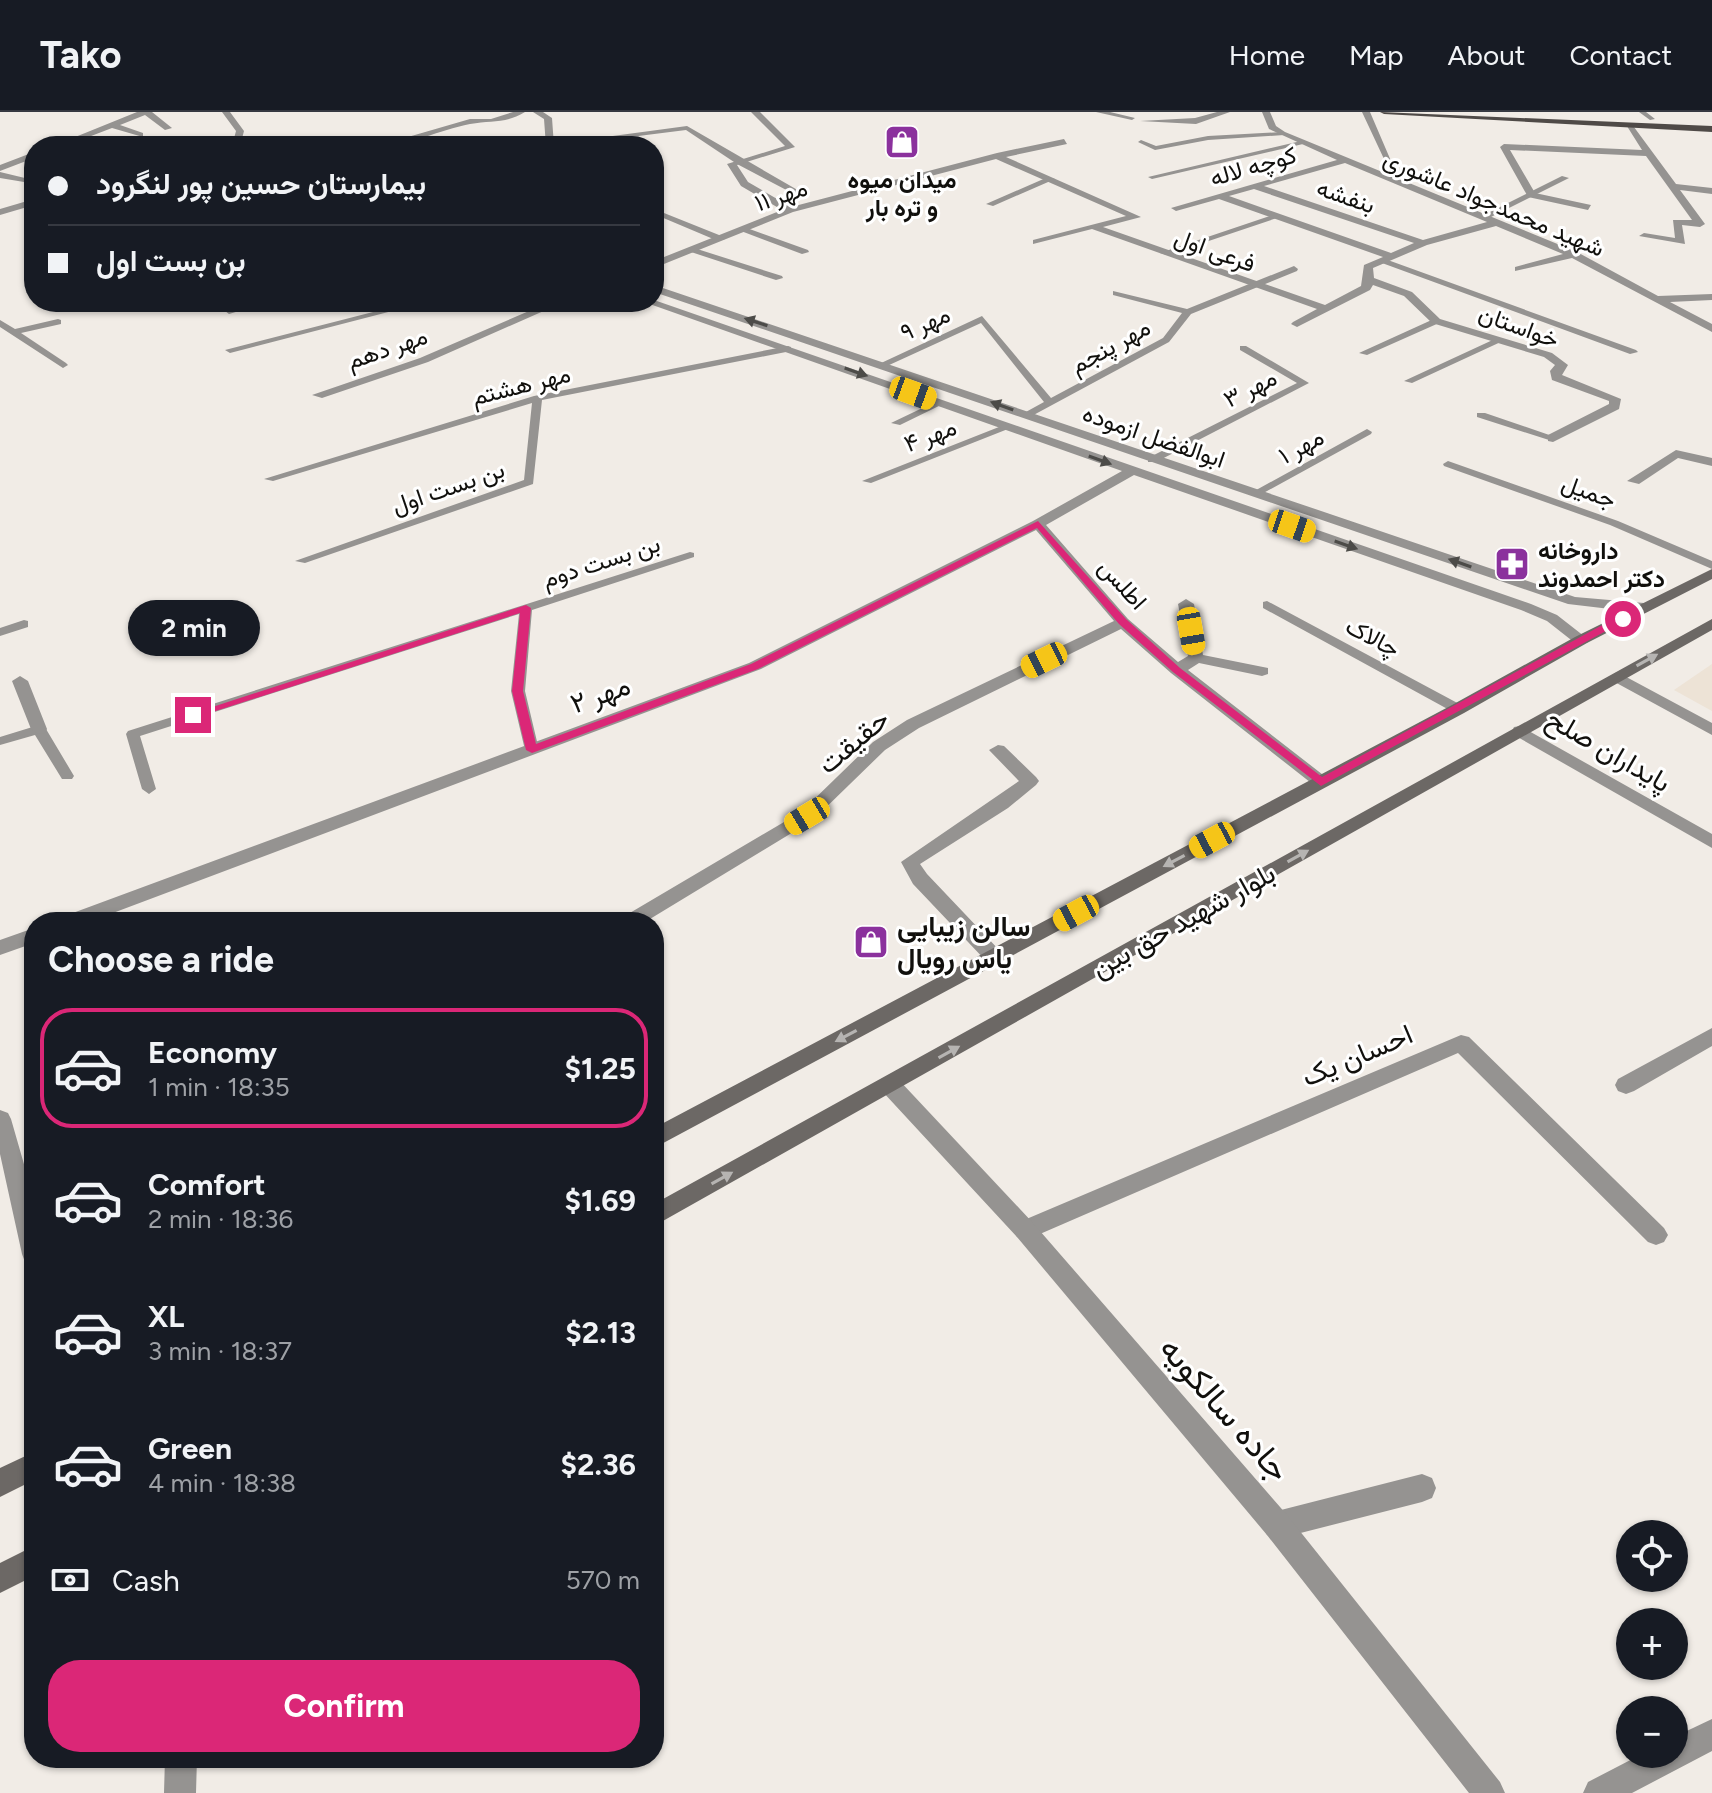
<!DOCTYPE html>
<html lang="en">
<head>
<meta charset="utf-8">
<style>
	:root { --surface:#171b24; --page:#20242c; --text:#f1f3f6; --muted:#9ea1a6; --line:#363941; --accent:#db2777 }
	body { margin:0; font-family:Figtree,Vazirmatn,sans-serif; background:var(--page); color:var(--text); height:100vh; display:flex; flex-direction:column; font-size:30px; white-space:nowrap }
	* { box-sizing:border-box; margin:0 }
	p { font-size:26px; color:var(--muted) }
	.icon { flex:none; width:44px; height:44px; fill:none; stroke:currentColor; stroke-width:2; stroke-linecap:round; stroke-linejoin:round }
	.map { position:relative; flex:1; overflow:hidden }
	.drawer { position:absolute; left:24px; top:800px; width:640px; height:856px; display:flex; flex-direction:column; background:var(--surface); border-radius:32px; box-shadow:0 2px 6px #0004 }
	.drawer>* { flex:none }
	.banner { position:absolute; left:24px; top:24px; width:640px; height:176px; border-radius:32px; box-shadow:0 2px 6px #0004; display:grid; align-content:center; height:176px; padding:0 24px; background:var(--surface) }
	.controls { position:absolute; left:1616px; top:1408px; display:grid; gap:16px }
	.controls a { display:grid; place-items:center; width:72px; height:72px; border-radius:50%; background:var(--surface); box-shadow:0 2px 6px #0004; font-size:40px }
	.end { position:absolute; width:36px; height:36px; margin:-18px; border:10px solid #db2777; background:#fff; box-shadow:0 0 0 4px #fff }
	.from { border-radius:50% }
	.bubble { position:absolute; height:56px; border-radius:28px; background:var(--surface); box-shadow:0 2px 6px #0004; font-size:26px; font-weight:700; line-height:56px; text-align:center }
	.car { position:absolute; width:24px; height:48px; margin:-24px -12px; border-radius:10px; box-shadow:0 0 6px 2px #0007; background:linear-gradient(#f5c518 24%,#345 0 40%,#f5c518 0 76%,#345 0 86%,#f5c518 0) }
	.banner b { display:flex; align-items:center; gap:28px; height:76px; font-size:30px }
	.banner b+b { border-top:2px solid var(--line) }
	.banner i { width:20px; height:20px; background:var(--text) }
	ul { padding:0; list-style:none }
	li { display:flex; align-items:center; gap:24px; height:120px; margin:0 16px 12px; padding:0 8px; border:4px solid transparent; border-radius:32px }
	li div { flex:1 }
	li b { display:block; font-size:30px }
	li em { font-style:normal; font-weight:700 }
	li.on { border-color:var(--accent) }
	li>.icon { width:72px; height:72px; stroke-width:1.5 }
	h2 { padding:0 24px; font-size:36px; line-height:96px }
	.pay { display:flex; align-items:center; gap:20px; height:88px; padding:0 24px; font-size:30px }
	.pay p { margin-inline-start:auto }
	.primary-button { display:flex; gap:16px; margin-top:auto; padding:16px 24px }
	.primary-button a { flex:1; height:92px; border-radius:32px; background:var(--accent); color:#fff; font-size:32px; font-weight:700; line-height:92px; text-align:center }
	header { display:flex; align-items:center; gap:48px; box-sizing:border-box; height:112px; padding:0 40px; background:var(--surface); border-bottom:2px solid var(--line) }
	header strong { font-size:38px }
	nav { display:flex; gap:44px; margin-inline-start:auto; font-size:28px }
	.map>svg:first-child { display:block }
	.built { fill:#ede3d6 }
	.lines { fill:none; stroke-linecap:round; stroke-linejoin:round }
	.service { fill:#959391; fill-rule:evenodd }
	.minor { fill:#959391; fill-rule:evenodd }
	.tertiary { fill:#959391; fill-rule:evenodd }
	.secondary { fill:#6c6865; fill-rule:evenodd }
	.primary { fill:#4f4a47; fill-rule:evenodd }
	.oneway { fill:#4c4b48 }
	.oneway2 { fill:#b6b4b2 }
	.route { fill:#db2777 }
	.labels { text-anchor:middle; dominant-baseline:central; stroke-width:6; stroke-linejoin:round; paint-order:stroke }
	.far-street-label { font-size:24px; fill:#11100d; stroke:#fff }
	.far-poi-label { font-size:24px; font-weight:bold; fill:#11100d; stroke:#fff }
	.street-label { font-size:28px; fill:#11100d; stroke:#fff }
	.poi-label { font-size:28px; font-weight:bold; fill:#11100d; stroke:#fff; text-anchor:start }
	.near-street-label { font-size:34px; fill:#11100d; stroke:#fff }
</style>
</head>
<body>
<header>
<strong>Tako</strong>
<nav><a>Home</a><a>Map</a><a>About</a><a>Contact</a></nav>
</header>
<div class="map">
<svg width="1712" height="1681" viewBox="0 0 1712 1681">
	<rect width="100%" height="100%" fill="#f1ece6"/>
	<!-- built -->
	<path class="built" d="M1712 552V599L1674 578Z"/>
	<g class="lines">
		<!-- service -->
		<path class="service" d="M1096 0H1110L1135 6 1132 8Z
			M1639 0H1646L1655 7 1650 8Z
			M687 14 801 80 794 82 737 52 686 18 559 34 546 33Z
			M1282 20 1284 23 1208 28 1155 38 1138 30 1141 28 1156 34 1208 24Z
			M1301 29 1303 32 1152 67 1148 65Z
			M654 47 664 49 654 51Z
			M1562 64 1569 66 1489 106 1482 104Z
			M1048 65 1055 67 993 94 986 92Z
			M654 97 724 125 725 127 718 129 654 102Z
			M1276 102 1283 104 1167 143 1160 141Z
			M744 115 808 138 809 140 802 142 741 119Z
			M694 136 782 164 783 166 776 168 691 140Z
			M1385 147 1636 238 1638 240 1630 242 1382 151 1381 149Z
			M1294 154 1298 157 1297 159 1191 202 1169 230 1028 306 1024 305V301L1044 290 981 211 887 254 879 252 982 204 1051 286 1163 226 1182 201 1113 183V179L1187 197Z
			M255 190H270L229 202 225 199Z
			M412 190H427L230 241 225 238Z
			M1436 206 1440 209 1439 211 1367 243 1359 241Z
			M58 207 61 208V212L21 221 66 251 68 253 63 256 0 215V208L15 217Z
			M1497 226 1505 228 1412 271 1404 269Z
			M788 234 791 235V239L542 288 533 372 305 451 295 449 524 368 532 291 273 369 264 367 534 284Z
			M1240 234H1246L1309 271 1156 350H1148V346L1297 271 1240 238Z
			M937 289 945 291 900 313 891 311Z
			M1477 301H1485L1558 326 1549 328 1477 305Z
			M1004 313 1013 315 871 371 862 369Z
			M1367 317 1372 320 1371 322 1258 384 1249 382Z
			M1448 349 1618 409 1712 449V457L1610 413 1444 354 1443 352Z
			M690 440 694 441V445L532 498 525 579 539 638 537 641H527L525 638 511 579 519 502 140 624 156 677 149 682 142 677 126 622 128 619Z
			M1267 489 1463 594 1465 597 1463 600H1453L1263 496V490Z
			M24 508 28 509V515L0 524V516Z
			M39 613 46 617 74 664 72 667H62L35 623 0 633V625Z"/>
		<!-- minor -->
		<path class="minor" d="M137 0H152L172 16 165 18 145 3 120 13 143 21V25L112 16 65 34H53Z
			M222 0H230L244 19 240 34H232L236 19Z
			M513 0H525C505 12 491 8 470 12 439 18 409 34 377 34L470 7H491Z
			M533 0H543L552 6 554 34H546L544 7Z
			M751 0H760L795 35 737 53 748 70 791 95 997 41 1064 27 1067 32 1006 45 1141 105 1103 115 1325 193 1361 174 1364 153 1383 145 1219 87 1176 99 1171 96 1337 48 1269 17 1262 0H1270L1276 14 1285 20 1577 140 1658 184 1712 182V188L1670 190 1712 212V220L1572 146 1515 159V155L1563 142 1496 114 1427 133 1373 156 1374 166 1412 180 1440 207 1552 241 1568 253 1562 263 1621 287 1619 297 1553 330 1548 329V323L1609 292V289L1552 268 1550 259 1555 253 1544 245 1432 211 1404 184 1373 173 1370 178 1297 215 1291 212 1293 210 1317 197 1092 117 1033 132V128L1126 104 996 47 793 100 654 156V149L782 98 741 74 727 52 785 34ZM1345 51 1487 110 1423 128 1264 74ZM1254 77 1414 131 1391 141 1229 84Z
			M1217 0H1230L1196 12 1140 9 1195 6Z
			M1362 0H1370L1391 49 1384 47Z
			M1625 11H1631L1676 72 1712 76V82L1680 78 1705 112 1700 115 1682 113 1685 132 1639 124 1644 121 1675 126 1673 108H1692L1646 44 1510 38 1535 81 1591 93 1588 98 1528 85 1500 35 1504 32 1642 38Z
			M150 28H156V34H148Z
			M196 29 203 34H193Z
			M34 40V46L0 59V53Z
			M0 60 29 67 24 70 0 66Z
			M34 87V93L0 103V97Z
			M654 173 1575 485 1644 491 1652 496 1644 501 1568 492 654 180Z
			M654 188 1531 492 1557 503 1589 528 1587 531H1575L1547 509 1521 498 1134 363 1046 413 1128 507 1178 550 1188 544 1178 492 1186 487 1194 492 1203 543 1268 556V562L1262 564 1199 551 1188 558 1327 666 1330 670 1327 674H1315L1171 561 1121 517 919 616 885 638 813 708 645 810H620L623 805 801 700 873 630 907 608 1114 509 1036 418 761 557 89 810H59L62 805 749 551 1033 409 1122 359 644 190Z
			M550 190H564L428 250 322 286 312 283 420 246Z
			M1676 338 1712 346V354L1678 346 1639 372 1627 369Z
			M1617 560 1712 611V623L1611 568 1609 565Z
			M20 564 28 569 47 617 45 621 39 622 31 617 12 569Z
			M1520 614 1712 722V736L1514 623 1512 619 1514 615Z
			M998 633 1004 634 1036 665 1039 669 1036 673 1008 696 920 752 927 762 1001 840 1004 845 1001 850H987L913 772 901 750 1019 669 989 638Z
			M34 816V831L0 843V828Z
			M1712 916V934L1634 979 1626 982 1618 979 1615 973 1618 967Z
			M1461 923 1469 925 1664 1116 1668 1123 1664 1130 1656 1133 1648 1130 1458 941 1033 1125 1025 1128 1017 1125 1013 1118 1017 1111Z
			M1422 1362 1432 1366 1436 1376 1432 1386 1422 1390 1277 1427 1267 1423 1263 1413 1267 1403 1277 1399Z
			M1712 1607V1639L1632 1681H1583L1588 1670 1642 1642H1674V1625Z
			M165 1646H197L196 1681H164Z"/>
		<!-- tertiary -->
		<path class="tertiary" d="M890 964 898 967 1033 1111 1287 1403 1500 1670 1505 1681H1469L1267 1423 1017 1125 882 979 879 973 882 967Z
			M0 998 8 1001 11 1007 34 1087V1153L25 1150 22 1142 0 1042Z"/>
		<!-- secondary -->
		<path class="secondary" d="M1712 457V467L1587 531 1464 601 654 1036V1016L1452 593 1575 525Z
			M1712 507V518L654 1114V1092Z
			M34 1340V1368L0 1385V1356Z
			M34 1434V1464L0 1481V1451Z"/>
		<!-- primary -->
		<path class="primary" d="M1380 0 1712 14V20L1384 2Z"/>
	</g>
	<!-- one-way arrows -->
	<defs><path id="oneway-solid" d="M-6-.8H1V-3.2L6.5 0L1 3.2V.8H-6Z" transform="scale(2)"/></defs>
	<g class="oneway">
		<use href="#oneway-solid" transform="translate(756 210) rotate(-162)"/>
		<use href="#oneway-solid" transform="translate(856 260) rotate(19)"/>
		<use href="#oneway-solid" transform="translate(1002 294) rotate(-160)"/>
		<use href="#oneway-solid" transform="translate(1100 348) rotate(20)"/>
		<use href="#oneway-solid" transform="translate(1346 433) rotate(19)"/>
		<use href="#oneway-solid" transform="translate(1460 451) rotate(-161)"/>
	</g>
	<g class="oneway2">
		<use href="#oneway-solid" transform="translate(1647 548) rotate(-29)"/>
		<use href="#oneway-solid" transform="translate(1298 744) rotate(-29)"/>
		<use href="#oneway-solid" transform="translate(1174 749) rotate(152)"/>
		<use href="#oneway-solid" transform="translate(846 924) rotate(152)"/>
		<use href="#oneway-solid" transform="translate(949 940) rotate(-29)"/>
		<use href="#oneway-solid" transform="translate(722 1066) rotate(-29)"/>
	</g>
	<!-- route -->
	<path class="route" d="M1038 409 1126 507 1180 556 1322 665 1619 504 1628 507 1321 674 1173 560 1119 512 1037 416 758 557 532 641 526 638 512 579 520 501 197 605 188 603 526 493 531 496 523 579 536 632 751 552Z"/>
	<!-- icons -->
	<defs>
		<g id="shop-square" transform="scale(1.8)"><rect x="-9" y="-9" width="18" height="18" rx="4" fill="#8b319d" stroke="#fff"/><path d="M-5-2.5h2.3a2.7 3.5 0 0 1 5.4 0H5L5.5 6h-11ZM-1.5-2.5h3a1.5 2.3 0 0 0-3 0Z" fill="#fff"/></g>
		<g id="pharmacy-square" transform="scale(1.8)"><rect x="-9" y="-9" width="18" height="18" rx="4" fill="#8b319d" stroke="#fff"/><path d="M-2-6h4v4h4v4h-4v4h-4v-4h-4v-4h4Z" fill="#fff"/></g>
	</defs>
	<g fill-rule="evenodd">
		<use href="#shop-square" x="902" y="30"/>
		<use href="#pharmacy-square" x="1512" y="452"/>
		<use href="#shop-square" x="871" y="830"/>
	</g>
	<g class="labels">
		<!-- far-street labels -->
		<g class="far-street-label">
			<text transform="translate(1253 54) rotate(-16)">کوچه لاله</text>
			<text transform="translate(781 83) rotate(-19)">مهر ۱۱</text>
			<text transform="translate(1346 84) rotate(19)">بنفشه</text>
			<text transform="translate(1494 91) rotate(23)">شهید محمدجواد عاشوری</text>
			<text transform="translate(1215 138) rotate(20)">فرعی اول</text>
			<text transform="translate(925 211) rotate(-24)">مهر ۹</text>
			<text transform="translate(1519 214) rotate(20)">خواستان</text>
			<text transform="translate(1110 234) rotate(-29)">مهر پنجم</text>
			<text transform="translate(387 236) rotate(-19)">مهر دهم</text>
			<text transform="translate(521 273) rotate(-14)">مهر هشتم</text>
			<text transform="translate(1250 276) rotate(-27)">مهر ۳</text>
			<text transform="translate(930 323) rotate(-21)">مهر ۴</text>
			<text transform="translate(1154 324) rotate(19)">ابوالفضل ازموده</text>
			<text transform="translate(1301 334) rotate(-29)">مهر ۱</text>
			<text transform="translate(448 375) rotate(-19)">بن بست اول</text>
			<text transform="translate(1589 379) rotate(20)">جمیل</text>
			<text transform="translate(601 449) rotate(-18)">بن بست دوم</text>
			<text transform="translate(1123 472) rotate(48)">اطلس</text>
			<text transform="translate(1373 525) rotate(28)">چالاک</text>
		</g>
		<!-- far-poi labels -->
		<g class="far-poi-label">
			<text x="902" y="67">میدان میوه<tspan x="902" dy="28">و تره بار</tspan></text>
			<text x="1538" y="438" text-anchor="start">داروخانه<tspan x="1538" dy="28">دکتر احمدوند</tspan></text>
		</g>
		<!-- street labels -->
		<g class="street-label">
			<text transform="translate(600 582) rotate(-20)">مهر ۲</text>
			<text transform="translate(853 629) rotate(-40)">حقیقت</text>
			<text transform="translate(1609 638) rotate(30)">پایداران صلح</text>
			<text transform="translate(1183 808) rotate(-29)">بلوار شهید حق بین</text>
			<text transform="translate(1357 943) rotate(-23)">احسان یک</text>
		</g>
		<!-- poi labels -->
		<g class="poi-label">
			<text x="897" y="814">سالن زیبایی<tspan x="897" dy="32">یاس رویال</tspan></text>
		</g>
		<!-- near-street labels -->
		<g class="near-street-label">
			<text transform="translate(1225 1297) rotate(49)">جاده سالکویه</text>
		</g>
	</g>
</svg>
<div class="controls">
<a><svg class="icon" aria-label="locate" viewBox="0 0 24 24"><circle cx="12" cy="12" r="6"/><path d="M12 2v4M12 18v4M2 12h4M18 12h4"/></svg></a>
<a>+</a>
<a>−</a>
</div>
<i class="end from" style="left:1623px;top:507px"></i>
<i class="end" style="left:193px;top:603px"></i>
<div class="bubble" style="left:128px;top:488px;width:132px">2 min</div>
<i class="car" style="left:913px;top:281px;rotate:110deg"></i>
<i class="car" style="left:1292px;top:414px;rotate:109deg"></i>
<i class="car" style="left:1191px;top:519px;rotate:170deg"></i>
<i class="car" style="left:1044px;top:548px;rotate:244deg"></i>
<i class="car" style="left:807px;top:704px;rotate:239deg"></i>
<i class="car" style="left:1212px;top:728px;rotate:242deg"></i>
<i class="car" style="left:1076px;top:801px;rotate:242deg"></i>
<div class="banner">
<b><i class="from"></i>بیمارستان حسین پور لنگرود</b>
<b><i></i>بن بست اول</b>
</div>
<section class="drawer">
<h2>Choose a ride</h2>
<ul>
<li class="on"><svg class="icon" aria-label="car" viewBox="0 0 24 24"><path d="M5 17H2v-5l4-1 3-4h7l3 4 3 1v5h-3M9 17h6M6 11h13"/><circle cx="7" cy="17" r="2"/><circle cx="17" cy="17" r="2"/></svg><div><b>Economy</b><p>1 min · 18:35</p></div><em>$1.25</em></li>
<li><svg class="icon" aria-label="car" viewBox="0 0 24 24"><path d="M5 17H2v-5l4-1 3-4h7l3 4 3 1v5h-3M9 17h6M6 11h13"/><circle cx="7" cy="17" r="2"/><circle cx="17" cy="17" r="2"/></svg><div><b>Comfort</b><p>2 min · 18:36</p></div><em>$1.69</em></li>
<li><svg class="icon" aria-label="car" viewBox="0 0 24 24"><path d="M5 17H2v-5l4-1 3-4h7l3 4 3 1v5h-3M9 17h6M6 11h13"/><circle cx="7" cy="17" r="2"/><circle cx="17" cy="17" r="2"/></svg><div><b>XL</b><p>3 min · 18:37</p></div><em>$2.13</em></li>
<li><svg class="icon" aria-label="car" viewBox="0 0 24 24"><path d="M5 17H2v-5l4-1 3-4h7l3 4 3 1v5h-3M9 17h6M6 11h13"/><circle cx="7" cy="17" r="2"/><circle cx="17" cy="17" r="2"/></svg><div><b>Green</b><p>4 min · 18:38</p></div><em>$2.36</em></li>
</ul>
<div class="pay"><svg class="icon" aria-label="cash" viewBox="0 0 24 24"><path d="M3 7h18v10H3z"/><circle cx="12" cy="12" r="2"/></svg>Cash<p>570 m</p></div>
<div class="primary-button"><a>Confirm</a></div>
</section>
</div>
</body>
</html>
